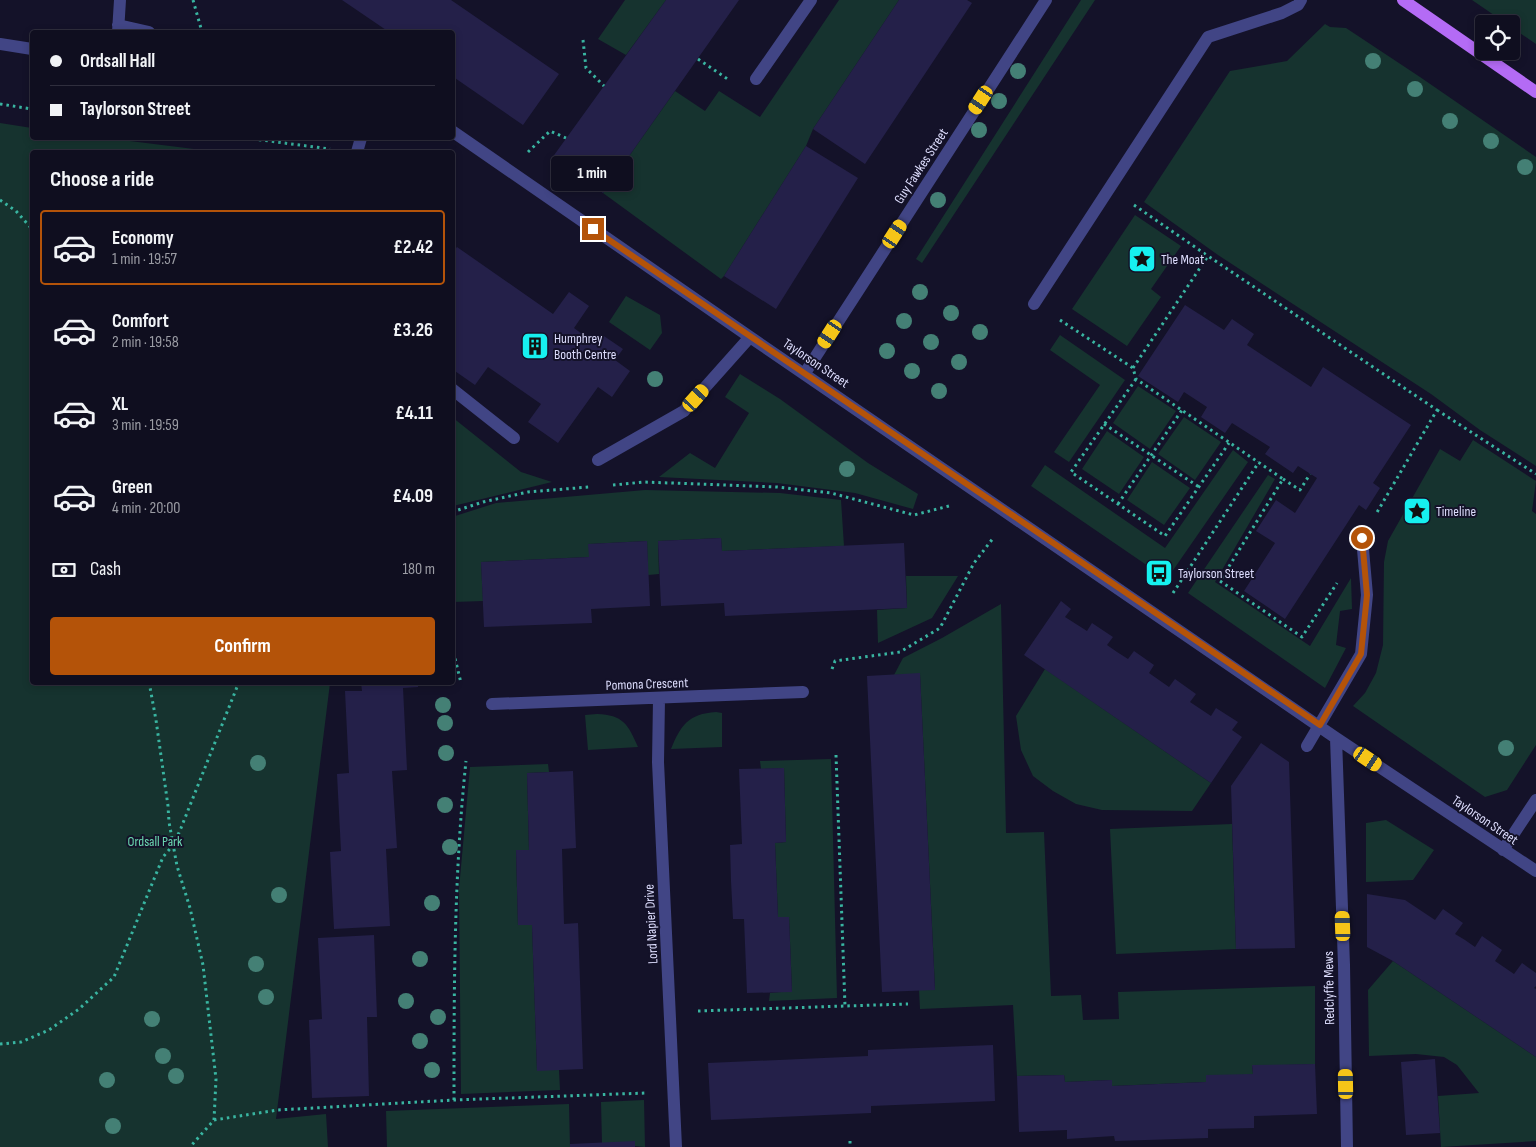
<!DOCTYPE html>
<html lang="en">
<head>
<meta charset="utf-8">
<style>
	:root { --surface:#0f0e1f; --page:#181728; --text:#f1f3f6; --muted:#9b9ca4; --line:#2f2e3d; --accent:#b45309 }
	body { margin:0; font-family:"Sofia Sans Condensed",sans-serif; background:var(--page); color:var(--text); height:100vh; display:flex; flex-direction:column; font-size:19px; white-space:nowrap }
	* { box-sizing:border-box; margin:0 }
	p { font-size:16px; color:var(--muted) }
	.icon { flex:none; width:28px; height:28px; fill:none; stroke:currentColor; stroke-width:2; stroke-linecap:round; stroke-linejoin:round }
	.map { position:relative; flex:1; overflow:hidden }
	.sheet { position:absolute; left:30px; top:150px; width:425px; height:535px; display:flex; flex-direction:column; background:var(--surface); border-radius:5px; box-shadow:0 2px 8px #0003,0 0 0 1px var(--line) }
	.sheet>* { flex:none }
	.guide { position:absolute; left:30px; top:30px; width:425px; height:110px; border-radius:5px; box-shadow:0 2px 8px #0003,0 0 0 1px var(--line); display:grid; align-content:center; height:110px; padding:0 20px; background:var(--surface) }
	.tools { position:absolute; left:1475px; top:15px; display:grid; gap:10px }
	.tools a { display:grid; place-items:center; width:45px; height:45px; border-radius:5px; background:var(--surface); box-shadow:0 2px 8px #0003,0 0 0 1px var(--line); font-size:25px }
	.end { position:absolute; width:22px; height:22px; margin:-11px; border:6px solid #b45309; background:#fff; box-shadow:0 0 0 2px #fff }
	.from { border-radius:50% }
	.bubble { position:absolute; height:35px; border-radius:5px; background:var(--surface); box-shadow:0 2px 8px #0003,0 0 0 1px var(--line); font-size:16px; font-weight:700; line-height:35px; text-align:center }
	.car { position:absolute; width:15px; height:30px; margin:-15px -8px; border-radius:6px; box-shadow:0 0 4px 1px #0007; background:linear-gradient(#f5c518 24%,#345 0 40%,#f5c518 0 76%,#345 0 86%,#f5c518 0) }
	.guide b { display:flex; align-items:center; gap:18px; height:48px; font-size:19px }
	.guide b+b { border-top:1px solid var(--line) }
	.guide i { width:12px; height:12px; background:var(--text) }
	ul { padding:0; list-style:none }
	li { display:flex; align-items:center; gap:15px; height:75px; margin:0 10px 8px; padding:0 10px; border:2px solid transparent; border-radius:5px }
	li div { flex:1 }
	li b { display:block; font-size:19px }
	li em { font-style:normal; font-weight:700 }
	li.on { border-color:var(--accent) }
	li>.icon { width:45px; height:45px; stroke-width:1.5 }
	h2 { padding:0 20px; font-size:22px; line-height:60px }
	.pay { display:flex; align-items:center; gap:12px; height:55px; padding:0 20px; font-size:19px }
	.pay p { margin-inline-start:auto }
	.cta { display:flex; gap:10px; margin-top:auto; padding:10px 20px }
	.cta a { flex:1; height:58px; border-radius:5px; background:var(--accent); color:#fff; font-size:20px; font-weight:700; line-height:58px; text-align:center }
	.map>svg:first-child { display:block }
	.green { fill:#16332f }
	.building { fill:#242049 }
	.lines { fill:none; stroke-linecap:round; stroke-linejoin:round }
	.path { stroke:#39b5a1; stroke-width:3; stroke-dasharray:2.5 4; stroke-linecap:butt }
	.minor { stroke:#414585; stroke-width:12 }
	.major { stroke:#b46bf5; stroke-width:12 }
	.tree { fill:#448075 }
	.route { stroke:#b45309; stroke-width:6 }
	.labels { text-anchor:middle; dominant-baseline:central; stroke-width:4; stroke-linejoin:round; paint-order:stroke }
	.street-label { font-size:14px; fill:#ddddfd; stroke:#141229 }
	.poi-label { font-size:14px; fill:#ddddfd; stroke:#141229; text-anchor:start }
	.park-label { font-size:14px; fill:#6cdab3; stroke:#141229 }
</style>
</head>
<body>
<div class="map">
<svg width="1536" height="1147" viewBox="0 0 1536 1147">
	<rect width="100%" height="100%" fill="#141229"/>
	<!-- green -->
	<path class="green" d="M625 0H666L626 55 598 39Z
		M839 0H899L813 129 806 146 724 276 721 279 603 193 675 91 705 111 719 91 760 117Z
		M1081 0H1095L922 263 916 259Z
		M1472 0H1536V44L1511 27V24H1507Z
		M1325 24 1330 27 1346 28 1420 77 1536 157V466L1480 430 1431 394 1218 255 1144 202 1230 71 1287 61Z
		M0 123 32 128V138H106L218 152H32V682L330 683 276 1119 326 1114 328 1147H0Z
		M1135 215 1181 246 1151 289 1161 297 1127 346 1072 309Z
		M626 296 660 315 662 333 650 350 609 322Z
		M1060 335 1125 380 1069 462 1054 452 1100 385 1050 350Z
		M740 374 780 399 868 463 918 494 913 509 855 493 777 483 659 477 690 453 715 468 749 413 725 397Z
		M1138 386 1176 411 1150 449 1113 423Z
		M452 417 521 472 552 482 453 506Z
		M1184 417 1221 442 1195 480 1158 454Z
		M1107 431 1144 457 1119 494 1082 469Z
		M1473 440 1536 481 1532 511 1536 514V745L1507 790 1485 797 1353 706 1365 693 1376 673 1383 645 1384 562 1388 541 1440 449 1460 461Z
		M1233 450 1248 462 1167 579 1031 486 1045 465 1165 548Z
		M1152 462 1190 488 1164 525 1127 500Z
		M1268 475 1275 479 1215 582 1310 646 1351 578 1352 609 1340 611 1336 645 1346 648 1325 688 1188 593Z
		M645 490 780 493 841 500 844 546 722 551 721 538 658 541 659 574 648 575 647 541 589 544V557L481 562 483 601 453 602 452 517 496 503Z
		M906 576H958L932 618 878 643 877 610 907 608Z
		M1001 604 1006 833 1044 832 1051 996 1081 995 1083 1020 1119 1019 1118 992 1315 986V1064L1252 1066 1253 1074 1206 1082 1112 1086V1080L1065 1082 1064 1075 1017 1076 1013 1005 920 1009 919 990 935 989 920 674 894 675 903 658 942 638Z
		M1045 669 1211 783 1192 811 1102 810 1076 804 1053 791 1033 776 1021 750 1016 716Z
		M716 712 722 713V747L671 749C681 725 688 714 716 712Z
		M597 714C623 715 628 724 638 747L588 750 585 715Z
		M831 759 837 998 769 1001 770 993 792 991 789 917H778L775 843 786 842 784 768 761 769 760 761Z
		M548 764 549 772 527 773 529 850 516 851 518 925H532L537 1070H559L560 1090 461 1094 459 889 470 767Z
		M1386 820 1434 850 1413 880 1366 882V823Z
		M1232 824 1236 949 1116 954 1110 829Z
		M1393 961 1536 1057V1141L1441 1147 1438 1096 1479 1093 1457 1065 1444 1057 1416 1054 1369 1056 1368 990Z
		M644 1100 645 1147 602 1143 601 1102Z
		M569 1104 570 1147H387L386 1111Z"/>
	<!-- building -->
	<path class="building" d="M342 0H451L559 74 523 125 452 76V32H389Z
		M666 0H739L603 193 552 158Z
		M899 0H967L972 3 865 164 813 129Z
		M806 146 858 178 776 309 724 276Z
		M457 247 553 314 569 292 589 306 574 328 594 343 601 334 623 349 615 360 630 371 612 397 598 387 558 443 528 422 541 404 488 367 475 385 452 369V253Z
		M1185 305 1224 330 1232 319 1254 334 1247 345 1311 387 1323 367 1411 425 1373 483 1380 488 1366 510 1359 505 1285 619 1244 591 1275 543 1256 531 1276 500 1295 513 1317 478 1298 466 1293 473 1265 454 1270 447 1232 423 1225 433 1201 417 1207 407 1184 392 1178 402 1138 376Z
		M721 538 722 551 904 543 907 608 725 616 724 603 661 606 658 541Z
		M647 541 650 606 591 609 592 623 484 627 481 562 589 557 588 544Z
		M1061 601 1071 609 1065 617 1087 631 1092 623 1113 637 1107 645 1117 652 1128 659 1134 651 1154 665 1149 673 1169 687 1175 679 1196 694 1190 702 1211 716 1216 708 1238 722 1232 730 1242 737 1211 783 1024 655Z
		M920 673 935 990 882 992 867 676Z
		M361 682H418V687L403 688 407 770 392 771 397 848 386 849 390 926 334 929 330 852 341 851 337 774 349 773 345 691H362Z
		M1261 743 1289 762 1295 948 1236 949 1231 786Z
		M784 768 786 842 775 843 778 917H789L792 992 747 993 744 919H733L731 881 730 845 742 844 739 769Z
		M573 771 576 848 562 849 564 924 578 923 583 1069 537 1071 532 925H518L516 850H529L527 773Z
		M1367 894 1405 900 1435 920 1443 909 1463 923 1455 934 1465 940 1475 947 1482 936 1502 950 1495 961 1514 974 1522 963 1536 973V986L1534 988 1536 989V1057L1393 961 1367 947Z
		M374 935 377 1017H367L369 1096 312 1098 309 1020 322 1019 318 938Z
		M993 1045 995 1101 871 1106V1113L711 1120 708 1063 868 1056V1050Z
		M1435 1059 1440 1133 1406 1135 1401 1062Z
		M1315 1064 1317 1114 1254 1116V1128L1208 1129V1138L1115 1141 1114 1136 1067 1139V1130L1019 1132 1017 1076 1064 1075 1065 1082 1112 1080V1086L1206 1082V1075L1253 1074 1252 1065Z
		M635 1141V1147H570V1144Z"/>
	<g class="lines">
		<!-- path -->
		<path class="path" d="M193 0 202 32
			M583 40 586 68 604 86
			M698 59 729 80
			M0 104 32 109
			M246 138 330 149
			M126 152 128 150 146 152
			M528 152 550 131 566 138
			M0 200 16 211 32 229
			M1134 205 1208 256
			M1060 320 1133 368 1136 379 1283 479 1220 581 1302 637 1337 583
			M1133 368 1208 256 1437 410 1376 514
			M1136 379 1071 472 1165 536 1229 443
			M1437 410 1536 474
			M1104 424 1199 487
			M1283 479 1300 490 1310 474
			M613 485 644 482 777 487 831 493 914 515 949 506
			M1118 504 1182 410
			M452 512 483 502 528 492 589 487
			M1173 593 1259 462
			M452 646 461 683
			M832 669 835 661 900 652 940 628 974 563 994 537
			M149 682 156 720 168 806 169 822 177 866 190 908 203 965 216 1079 214 1120 190 1147
			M836 755 845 1006 908 1004
			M698 1011 845 1006
			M0 1044 21 1042 49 1030 79 1009 114 977 163 857 174 844 181 828 239 682
			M454 1100C454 986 454 875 466 761
			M214 1120 278 1110 454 1100 646 1093
			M850 1141V1147"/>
		<!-- minor -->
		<path class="minor" d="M118 25 149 32
			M118 32 120 0
			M0 44 32 49
			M756 79 811 0
			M452 131 750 337 1336 738 1536 871
			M357 152 361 138
			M1034 304 1208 37 1282 13 1298 5 1301 0
			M805 373 1046 0
			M452 389 514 438
			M598 460 684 411 750 337
			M659 699 658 762 676 1147
			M492 704 803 692
			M1336 738 1344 965 1347 1147
			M1307 746 1361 654 1367 595 1362 538
			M1503 850 1536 800"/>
		<!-- major -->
		<path class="major" d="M1403 0 1536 92"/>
	</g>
	<!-- trees -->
	<g class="tree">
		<circle cx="1373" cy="61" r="8"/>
		<circle cx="1018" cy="71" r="8"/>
		<circle cx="1415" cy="89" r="8"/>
		<circle cx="999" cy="101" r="8"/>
		<circle cx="1450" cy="121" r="8"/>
		<circle cx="979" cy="130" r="8"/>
		<circle cx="1491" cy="141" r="8"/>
		<circle cx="1525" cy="167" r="8"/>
		<circle cx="938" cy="200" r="8"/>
		<circle cx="920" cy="292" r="8"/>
		<circle cx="951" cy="313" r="8"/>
		<circle cx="904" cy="321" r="8"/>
		<circle cx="980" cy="332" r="8"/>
		<circle cx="931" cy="342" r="8"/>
		<circle cx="887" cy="351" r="8"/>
		<circle cx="959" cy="362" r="8"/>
		<circle cx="912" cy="371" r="8"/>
		<circle cx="655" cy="379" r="8"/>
		<circle cx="939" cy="391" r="8"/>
		<circle cx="847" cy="469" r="8"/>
		<circle cx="443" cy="705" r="8"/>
		<circle cx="445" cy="723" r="8"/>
		<circle cx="1506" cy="748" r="8"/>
		<circle cx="446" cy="753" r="8"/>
		<circle cx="258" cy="763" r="8"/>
		<circle cx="445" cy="805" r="8"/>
		<circle cx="450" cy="847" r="8"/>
		<circle cx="279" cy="895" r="8"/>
		<circle cx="432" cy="903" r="8"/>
		<circle cx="420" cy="959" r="8"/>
		<circle cx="256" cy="964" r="8"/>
		<circle cx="266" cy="997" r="8"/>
		<circle cx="406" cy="1001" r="8"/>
		<circle cx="438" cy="1017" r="8"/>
		<circle cx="152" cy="1019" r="8"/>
		<circle cx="420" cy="1041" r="8"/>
		<circle cx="163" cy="1056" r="8"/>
		<circle cx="432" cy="1070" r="8"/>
		<circle cx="176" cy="1076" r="8"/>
		<circle cx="107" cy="1080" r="8"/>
		<circle cx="113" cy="1126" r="8"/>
	</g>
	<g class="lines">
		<!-- route -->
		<path class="route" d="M593 229 1320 725 1361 654 1367 595 1362 538"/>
	</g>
	<!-- icons -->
	<defs>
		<g id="sight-square" transform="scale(1.4375)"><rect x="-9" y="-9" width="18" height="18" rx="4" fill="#16f0ef" stroke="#141229"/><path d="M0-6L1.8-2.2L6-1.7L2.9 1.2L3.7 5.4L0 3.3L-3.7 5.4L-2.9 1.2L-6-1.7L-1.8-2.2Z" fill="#111"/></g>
		<g id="building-square" transform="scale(1.4375)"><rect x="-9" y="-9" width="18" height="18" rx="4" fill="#16f0ef" stroke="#141229"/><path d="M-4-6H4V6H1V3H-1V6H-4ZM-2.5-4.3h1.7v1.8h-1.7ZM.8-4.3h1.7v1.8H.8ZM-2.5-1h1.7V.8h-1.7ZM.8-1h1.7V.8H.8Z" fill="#111"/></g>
		<g id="bus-square" transform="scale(1.4375)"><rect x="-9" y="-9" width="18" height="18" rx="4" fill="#16f0ef" stroke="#141229"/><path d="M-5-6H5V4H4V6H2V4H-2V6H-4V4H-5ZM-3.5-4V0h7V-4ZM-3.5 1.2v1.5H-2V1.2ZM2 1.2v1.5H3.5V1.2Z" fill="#111"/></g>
	</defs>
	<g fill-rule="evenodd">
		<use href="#sight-square" x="1142" y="259"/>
		<use href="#building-square" x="535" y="346"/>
		<use href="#sight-square" x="1417" y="511"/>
		<use href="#bus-square" x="1159" y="573"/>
	</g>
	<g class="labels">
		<!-- street labels -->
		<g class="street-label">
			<text transform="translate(921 166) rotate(-57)">Guy Fawkes Street</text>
			<text transform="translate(816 363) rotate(34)">Taylorson Street</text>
			<text transform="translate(647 684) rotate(-2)">Pomona Crescent</text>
			<text transform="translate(1485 820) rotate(34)">Taylorson Street</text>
			<text transform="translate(651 924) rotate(-93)">Lord Napier Drive</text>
			<text transform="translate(1329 988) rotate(-91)">Redclyffe Mews</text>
		</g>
		<!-- poi labels -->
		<g class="poi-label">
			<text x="1161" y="259">The Moat</text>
			<text x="554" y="338">Humphrey<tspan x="554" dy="16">Booth Centre</tspan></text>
			<text x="1436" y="511">Timeline</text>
			<text x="1178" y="573">Taylorson Street</text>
		</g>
		<!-- park labels -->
		<g class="park-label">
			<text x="155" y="841">Ordsall Park</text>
		</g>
	</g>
</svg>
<div class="tools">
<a><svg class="icon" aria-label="locate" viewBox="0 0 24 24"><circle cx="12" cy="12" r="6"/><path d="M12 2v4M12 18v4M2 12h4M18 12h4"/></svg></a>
</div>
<i class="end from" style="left:1362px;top:538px"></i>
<i class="end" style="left:593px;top:229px"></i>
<div class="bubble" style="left:551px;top:156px;width:82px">1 min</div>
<i class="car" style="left:981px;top:100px;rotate:213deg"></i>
<i class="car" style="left:895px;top:234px;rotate:33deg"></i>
<i class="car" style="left:830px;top:334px;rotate:213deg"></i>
<i class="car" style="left:696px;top:398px;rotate:42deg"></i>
<i class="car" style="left:1368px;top:759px;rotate:124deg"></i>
<i class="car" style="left:1343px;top:926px;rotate:358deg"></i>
<i class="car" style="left:1346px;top:1084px;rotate:359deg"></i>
<div class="guide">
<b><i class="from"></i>Ordsall Hall</b>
<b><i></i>Taylorson Street</b>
</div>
<section class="sheet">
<h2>Choose a ride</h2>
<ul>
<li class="on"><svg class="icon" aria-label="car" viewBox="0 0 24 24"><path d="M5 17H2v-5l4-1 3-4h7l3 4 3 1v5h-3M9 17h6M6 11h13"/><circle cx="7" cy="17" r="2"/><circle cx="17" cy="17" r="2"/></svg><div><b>Economy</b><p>1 min · 19:57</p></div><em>£2.42</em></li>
<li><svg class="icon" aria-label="car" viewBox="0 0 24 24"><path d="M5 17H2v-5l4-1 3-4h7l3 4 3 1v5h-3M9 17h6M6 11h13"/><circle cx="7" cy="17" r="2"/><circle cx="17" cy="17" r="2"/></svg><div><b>Comfort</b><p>2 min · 19:58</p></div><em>£3.26</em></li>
<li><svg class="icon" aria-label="car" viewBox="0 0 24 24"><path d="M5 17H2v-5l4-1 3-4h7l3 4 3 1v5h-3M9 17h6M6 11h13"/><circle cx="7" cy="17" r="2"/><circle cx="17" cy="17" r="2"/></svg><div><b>XL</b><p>3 min · 19:59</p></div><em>£4.11</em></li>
<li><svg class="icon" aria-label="car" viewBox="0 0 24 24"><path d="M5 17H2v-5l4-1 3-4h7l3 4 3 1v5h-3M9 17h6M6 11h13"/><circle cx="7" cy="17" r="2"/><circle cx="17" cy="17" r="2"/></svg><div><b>Green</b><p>4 min · 20:00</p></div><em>£4.09</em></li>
</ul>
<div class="pay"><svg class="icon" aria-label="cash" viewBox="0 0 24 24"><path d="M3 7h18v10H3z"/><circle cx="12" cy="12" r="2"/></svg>Cash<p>180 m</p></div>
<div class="cta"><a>Confirm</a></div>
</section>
</div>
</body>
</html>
